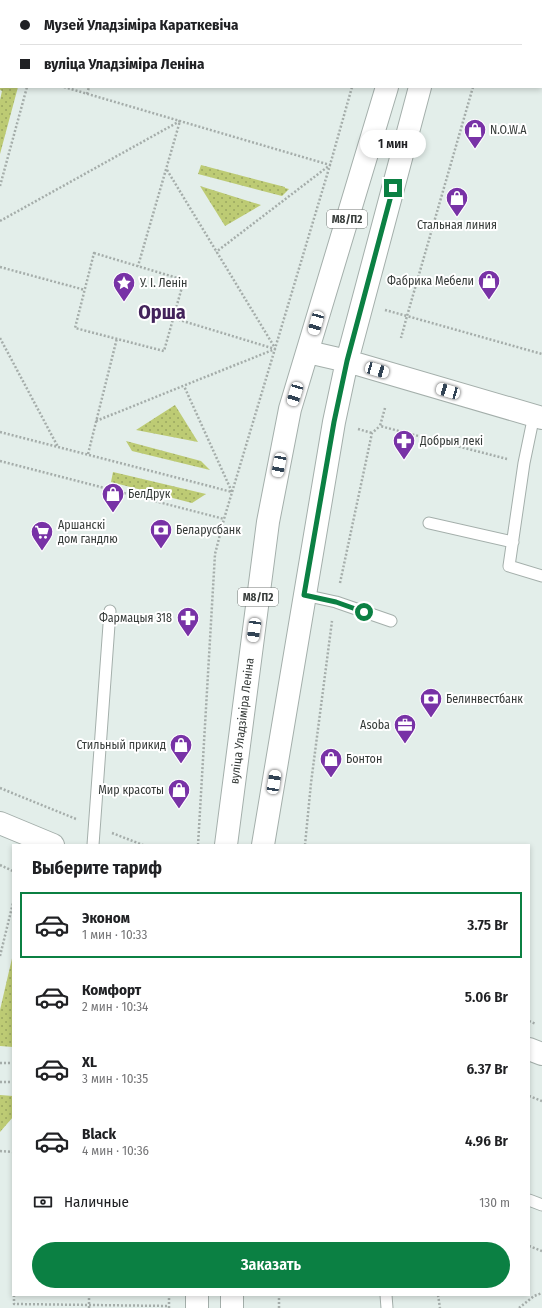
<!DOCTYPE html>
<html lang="ru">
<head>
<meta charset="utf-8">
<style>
	:root { --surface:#fff; --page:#f2f2f2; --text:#202124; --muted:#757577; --line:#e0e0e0; --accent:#0b8043 }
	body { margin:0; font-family:"Fira Sans Condensed",sans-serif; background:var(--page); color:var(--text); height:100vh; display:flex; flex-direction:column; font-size:15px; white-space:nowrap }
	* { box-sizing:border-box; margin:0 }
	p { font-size:13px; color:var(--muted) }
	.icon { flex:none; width:22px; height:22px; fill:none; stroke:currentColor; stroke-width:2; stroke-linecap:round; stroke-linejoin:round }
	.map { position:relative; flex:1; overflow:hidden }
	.drawer { position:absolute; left:12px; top:844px; width:518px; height:452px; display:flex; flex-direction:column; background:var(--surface); border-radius:0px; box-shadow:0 2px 6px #0003 }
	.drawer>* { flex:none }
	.guide { position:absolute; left:0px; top:0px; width:542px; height:88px; box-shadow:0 2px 6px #0003; display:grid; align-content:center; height:88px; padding:0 20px; background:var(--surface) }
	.end { position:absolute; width:18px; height:18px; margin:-9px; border:5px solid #0b8043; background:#fff; box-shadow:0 0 0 2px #fff }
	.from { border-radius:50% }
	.bubble { position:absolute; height:28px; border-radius:14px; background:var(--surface); box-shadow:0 2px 6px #0003; font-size:13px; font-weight:600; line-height:28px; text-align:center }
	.car { position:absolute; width:12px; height:24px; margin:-12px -6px; border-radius:5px; box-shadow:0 0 3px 1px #0007; background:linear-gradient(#fff 24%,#345 0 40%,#fff 0 76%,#345 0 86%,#fff 0) }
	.guide b { display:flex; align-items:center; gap:14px; height:38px; font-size:15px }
	.guide b+b { border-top:1px solid var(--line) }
	.guide i { width:10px; height:10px; background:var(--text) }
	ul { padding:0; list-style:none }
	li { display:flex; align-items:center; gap:12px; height:66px; margin:0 8px 6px; padding:0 12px; border:2px solid transparent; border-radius:0px }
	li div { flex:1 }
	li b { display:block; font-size:15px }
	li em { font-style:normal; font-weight:600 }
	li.on { border-color:var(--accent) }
	li>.icon { width:36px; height:36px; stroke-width:1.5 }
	h2 { padding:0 20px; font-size:18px; line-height:48px }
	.pay { display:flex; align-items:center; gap:10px; height:44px; padding:0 20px; font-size:15px }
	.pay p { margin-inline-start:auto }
	.cta { display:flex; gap:8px; margin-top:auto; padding:8px 20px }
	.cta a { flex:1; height:46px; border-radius:24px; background:var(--accent); color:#fff; font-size:16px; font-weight:600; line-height:46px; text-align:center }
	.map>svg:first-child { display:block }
	.grass { fill:url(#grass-dots) }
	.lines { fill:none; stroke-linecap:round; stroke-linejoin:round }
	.lane-casing { stroke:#a4afab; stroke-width:13 }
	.secondary-casing { stroke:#a4afab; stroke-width:24 }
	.primary-casing { stroke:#a4afab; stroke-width:24 }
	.path { stroke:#a5adaa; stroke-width:2.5; stroke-dasharray:2 2; stroke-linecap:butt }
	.lane { stroke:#fff; stroke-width:11 }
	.secondary { stroke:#fff; stroke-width:22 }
	.primary { stroke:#fff; stroke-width:22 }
	.route { stroke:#0b8043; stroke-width:5 }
	.labels { text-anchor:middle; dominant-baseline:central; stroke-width:4; stroke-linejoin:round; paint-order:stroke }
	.shield { fill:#fff; stroke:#727674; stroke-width:1 }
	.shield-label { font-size:11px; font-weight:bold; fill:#363b39 }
	.poi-label { font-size:12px; fill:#363b39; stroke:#fff; text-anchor:start }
	.street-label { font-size:12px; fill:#363b39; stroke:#fff }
	.town-label { font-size:20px; font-weight:bold; fill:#43235b; stroke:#fff }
</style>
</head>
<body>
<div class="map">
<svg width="542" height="1308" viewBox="0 0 542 1308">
	<defs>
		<pattern id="grass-dots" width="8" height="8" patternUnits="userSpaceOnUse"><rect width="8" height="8" fill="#bdcb74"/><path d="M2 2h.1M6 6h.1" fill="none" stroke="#9aa660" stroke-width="1.8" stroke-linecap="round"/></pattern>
	</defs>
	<rect width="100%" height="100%" fill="#e3eeea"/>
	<!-- grass -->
	<path class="grass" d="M0 79 1 87H18L0 154V100L2 91 0 90Z
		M201 165 285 187V188L289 189 282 196 198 174Z
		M200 186 261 205 225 226Z
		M175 405 198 442 136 430Z
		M126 441 201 461 210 470 132 451Z
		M113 472 206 494 192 503 111 482Z
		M13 954V1047L0 1046V1010Z
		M0 1095 13 1096V1117L0 1132Z"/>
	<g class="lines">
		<!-- lane casing -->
		<g class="lane-casing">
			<path id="lane" d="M217 0 221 1
				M274 1V0
				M534 415 524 463 509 566 542 576
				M429 523 513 542
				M304 595 336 602 391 621
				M93 845 110 611
				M529 1200 542 1205
				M386 1295 387 1308"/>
		</g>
		<!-- secondary casing -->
		<g class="secondary-casing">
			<path id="secondary" d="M0 823 53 845
				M529 1049 542 1054"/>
		</g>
		<!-- primary casing -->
		<g class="primary-casing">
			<path id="primary" d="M412 1V0
				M444 1V0
				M308 352 347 361 542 418
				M226 845 268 522 290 409 387 87
				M263 845 334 422 347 361 420 87
				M197 1308V1295
				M232 1308V1295"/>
		</g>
		<!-- path -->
		<path class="path" d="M115 1V0
			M375 1V0
			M498 1 499 0
			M0 69H1
			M64 87 330 165 216 252
			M473 87 407 316 542 354
			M87 94 89 87
			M167 170 275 348
			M0 186 27 87
			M0 221 180 121 138 266
			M94 253 184 280 164 351 75 328Z
			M0 267 85 290
			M385 310 407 316 401 338
			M0 338 58 447
			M385 408 380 426 507 459
			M96 421 275 349 173 318
			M358 429 372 433
			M0 432 232 492 184 386
			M88 454 117 338
			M0 461 224 519
			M340 583 372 433 380 426
			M0 788 76 819
			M112 833 143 845
			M198 845 215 554 224 519 330 165 352 87
			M305 845 311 783 332 621
			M0 865 13 871
			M0 956 13 903
			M529 1021 536 1024
			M0 1063H13
			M0 1082H13
			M529 1096 542 1101
			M0 1151 13 1152
			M529 1246 542 1251
			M14 1295V1304L169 1306
			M438 1295 440 1308
			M89 1308V1295
			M169 1308V1295
			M279 1308V1295
			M519 1308 534 1296 542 1293"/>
		<!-- lane -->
		<use href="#lane" class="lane"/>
		<!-- secondary -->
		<use href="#secondary" class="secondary"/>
		<!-- primary -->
		<use href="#primary" class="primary"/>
	</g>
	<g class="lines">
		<!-- route -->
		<path class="route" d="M364 612 336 602 304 595 334 422 347 361 393 188"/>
	</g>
	<!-- icons -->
	<defs>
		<g id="shop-pin" transform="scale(1.15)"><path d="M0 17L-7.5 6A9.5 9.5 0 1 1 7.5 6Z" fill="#7832a6" stroke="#fff"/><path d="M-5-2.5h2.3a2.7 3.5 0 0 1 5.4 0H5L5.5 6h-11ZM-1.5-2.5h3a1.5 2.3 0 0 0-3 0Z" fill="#fff"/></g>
		<g id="sight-pin" transform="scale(1.15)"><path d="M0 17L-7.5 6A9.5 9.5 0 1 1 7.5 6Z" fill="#7832a6" stroke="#fff"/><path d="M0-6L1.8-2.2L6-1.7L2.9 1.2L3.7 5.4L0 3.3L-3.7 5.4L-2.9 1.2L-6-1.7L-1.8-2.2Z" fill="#fff"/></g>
		<g id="pharmacy-pin" transform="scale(1.15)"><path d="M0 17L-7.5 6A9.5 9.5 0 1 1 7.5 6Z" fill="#7832a6" stroke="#fff"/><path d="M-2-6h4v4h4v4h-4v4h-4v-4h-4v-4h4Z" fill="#fff"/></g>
		<g id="bank-pin" transform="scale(1.15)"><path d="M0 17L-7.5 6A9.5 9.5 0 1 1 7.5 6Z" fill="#7832a6" stroke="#fff"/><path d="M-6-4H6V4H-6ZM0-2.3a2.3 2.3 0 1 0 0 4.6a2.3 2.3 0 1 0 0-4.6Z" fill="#fff"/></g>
		<g id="supermarket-pin" transform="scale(1.15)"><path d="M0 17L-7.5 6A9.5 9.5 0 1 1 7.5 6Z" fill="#7832a6" stroke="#fff"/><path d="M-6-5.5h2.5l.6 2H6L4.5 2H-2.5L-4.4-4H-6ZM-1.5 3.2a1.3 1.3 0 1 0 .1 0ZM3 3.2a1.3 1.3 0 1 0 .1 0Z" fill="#fff"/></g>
		<g id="office-pin" transform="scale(1.15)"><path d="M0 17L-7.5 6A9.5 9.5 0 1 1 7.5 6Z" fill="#7832a6" stroke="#fff"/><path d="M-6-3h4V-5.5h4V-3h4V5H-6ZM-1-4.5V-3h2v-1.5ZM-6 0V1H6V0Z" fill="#fff"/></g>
	</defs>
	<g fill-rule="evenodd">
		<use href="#shop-pin" x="475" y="130"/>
		<use href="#shop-pin" x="457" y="198"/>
		<use href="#shop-pin" x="489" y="281"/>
		<use href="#sight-pin" x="124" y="283"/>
		<use href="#pharmacy-pin" x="404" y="441"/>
		<use href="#shop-pin" x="113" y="494"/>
		<use href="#bank-pin" x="161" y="530"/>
		<use href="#supermarket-pin" x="42" y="532"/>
		<use href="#pharmacy-pin" x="188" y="618"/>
		<use href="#bank-pin" x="431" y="699"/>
		<use href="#office-pin" x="405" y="725"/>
		<use href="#shop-pin" x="181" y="745"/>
		<use href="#shop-pin" x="331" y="759"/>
		<use href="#shop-pin" x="179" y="790"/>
	</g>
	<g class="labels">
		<!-- shield labels -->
		<g class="shield">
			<rect x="327" y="210" width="40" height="18" rx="3"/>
			<rect x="238" y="588" width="40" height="18" rx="3"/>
		</g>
		<g class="shield-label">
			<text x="347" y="219">М8/П2</text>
			<text x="258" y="597">М8/П2</text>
		</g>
		<!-- poi labels -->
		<g class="poi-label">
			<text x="490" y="130">N.O.W.A</text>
			<text x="457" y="225" text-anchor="middle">Стальная линия</text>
			<text x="474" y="281" text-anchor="end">Фабрика Мебели</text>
			<text x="140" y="283">У. І. Ленін</text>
			<text x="420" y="441">Добрыя лекі</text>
			<text x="128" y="494">БелДрук</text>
			<text x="58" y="525">Аршанскі<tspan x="58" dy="14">дом гандлю</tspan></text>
			<text x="176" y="530">Беларусбанк</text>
			<text x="172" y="618" text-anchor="end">Фармацыя 318</text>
			<text x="446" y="699">Белинвестбанк</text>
			<text x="390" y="725" text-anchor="end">Asoba</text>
			<text x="166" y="745" text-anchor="end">Стильный прикид</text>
			<text x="346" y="759">Бонтон</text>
			<text x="164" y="790" text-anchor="end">Мир красоты</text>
		</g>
		<!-- street labels -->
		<g class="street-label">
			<text transform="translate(242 721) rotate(-83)">вуліца Уладзіміра Леніна</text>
		</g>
		<!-- town labels -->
		<g class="town-label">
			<text x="162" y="312">Орша</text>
		</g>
	</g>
</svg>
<i class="end from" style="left:364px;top:612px"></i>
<i class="end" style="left:393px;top:188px"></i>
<div class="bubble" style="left:360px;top:130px;width:66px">1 мин</div>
<i class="car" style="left:316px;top:323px;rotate:196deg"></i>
<i class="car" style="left:377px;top:370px;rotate:106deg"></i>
<i class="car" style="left:448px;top:391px;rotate:286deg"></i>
<i class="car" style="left:295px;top:394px;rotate:197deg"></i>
<i class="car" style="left:279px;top:465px;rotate:191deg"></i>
<i class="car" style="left:254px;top:630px;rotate:188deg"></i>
<i class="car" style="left:274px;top:782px;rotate:9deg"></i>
<div class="guide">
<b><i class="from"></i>Музей Уладзіміра Караткевіча</b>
<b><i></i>вуліца Уладзіміра Леніна</b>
</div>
<section class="drawer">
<h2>Выберите тариф</h2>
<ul>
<li class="on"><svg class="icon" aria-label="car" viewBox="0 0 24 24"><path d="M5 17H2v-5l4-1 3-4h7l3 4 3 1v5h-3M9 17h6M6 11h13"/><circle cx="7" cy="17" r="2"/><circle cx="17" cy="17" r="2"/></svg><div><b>Эконом</b><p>1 мин · 10:33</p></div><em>3.75 Br</em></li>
<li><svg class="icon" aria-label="car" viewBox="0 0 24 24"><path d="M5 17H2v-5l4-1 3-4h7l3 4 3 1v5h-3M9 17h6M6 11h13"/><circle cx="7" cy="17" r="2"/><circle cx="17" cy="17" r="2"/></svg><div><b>Комфорт</b><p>2 мин · 10:34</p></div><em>5.06 Br</em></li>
<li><svg class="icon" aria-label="car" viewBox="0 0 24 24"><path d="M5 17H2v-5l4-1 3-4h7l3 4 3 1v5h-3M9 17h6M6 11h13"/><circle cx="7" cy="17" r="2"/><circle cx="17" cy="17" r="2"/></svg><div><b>XL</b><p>3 мин · 10:35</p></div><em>6.37 Br</em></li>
<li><svg class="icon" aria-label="car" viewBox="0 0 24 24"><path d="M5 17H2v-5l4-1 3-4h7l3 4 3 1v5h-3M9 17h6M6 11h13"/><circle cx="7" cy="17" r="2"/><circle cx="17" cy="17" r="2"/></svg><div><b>Black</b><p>4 мин · 10:36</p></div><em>4.96 Br</em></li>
</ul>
<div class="pay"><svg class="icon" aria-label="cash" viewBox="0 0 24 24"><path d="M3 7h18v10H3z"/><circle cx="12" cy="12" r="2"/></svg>Наличные<p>130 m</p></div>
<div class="cta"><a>Заказать</a></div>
</section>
</div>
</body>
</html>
